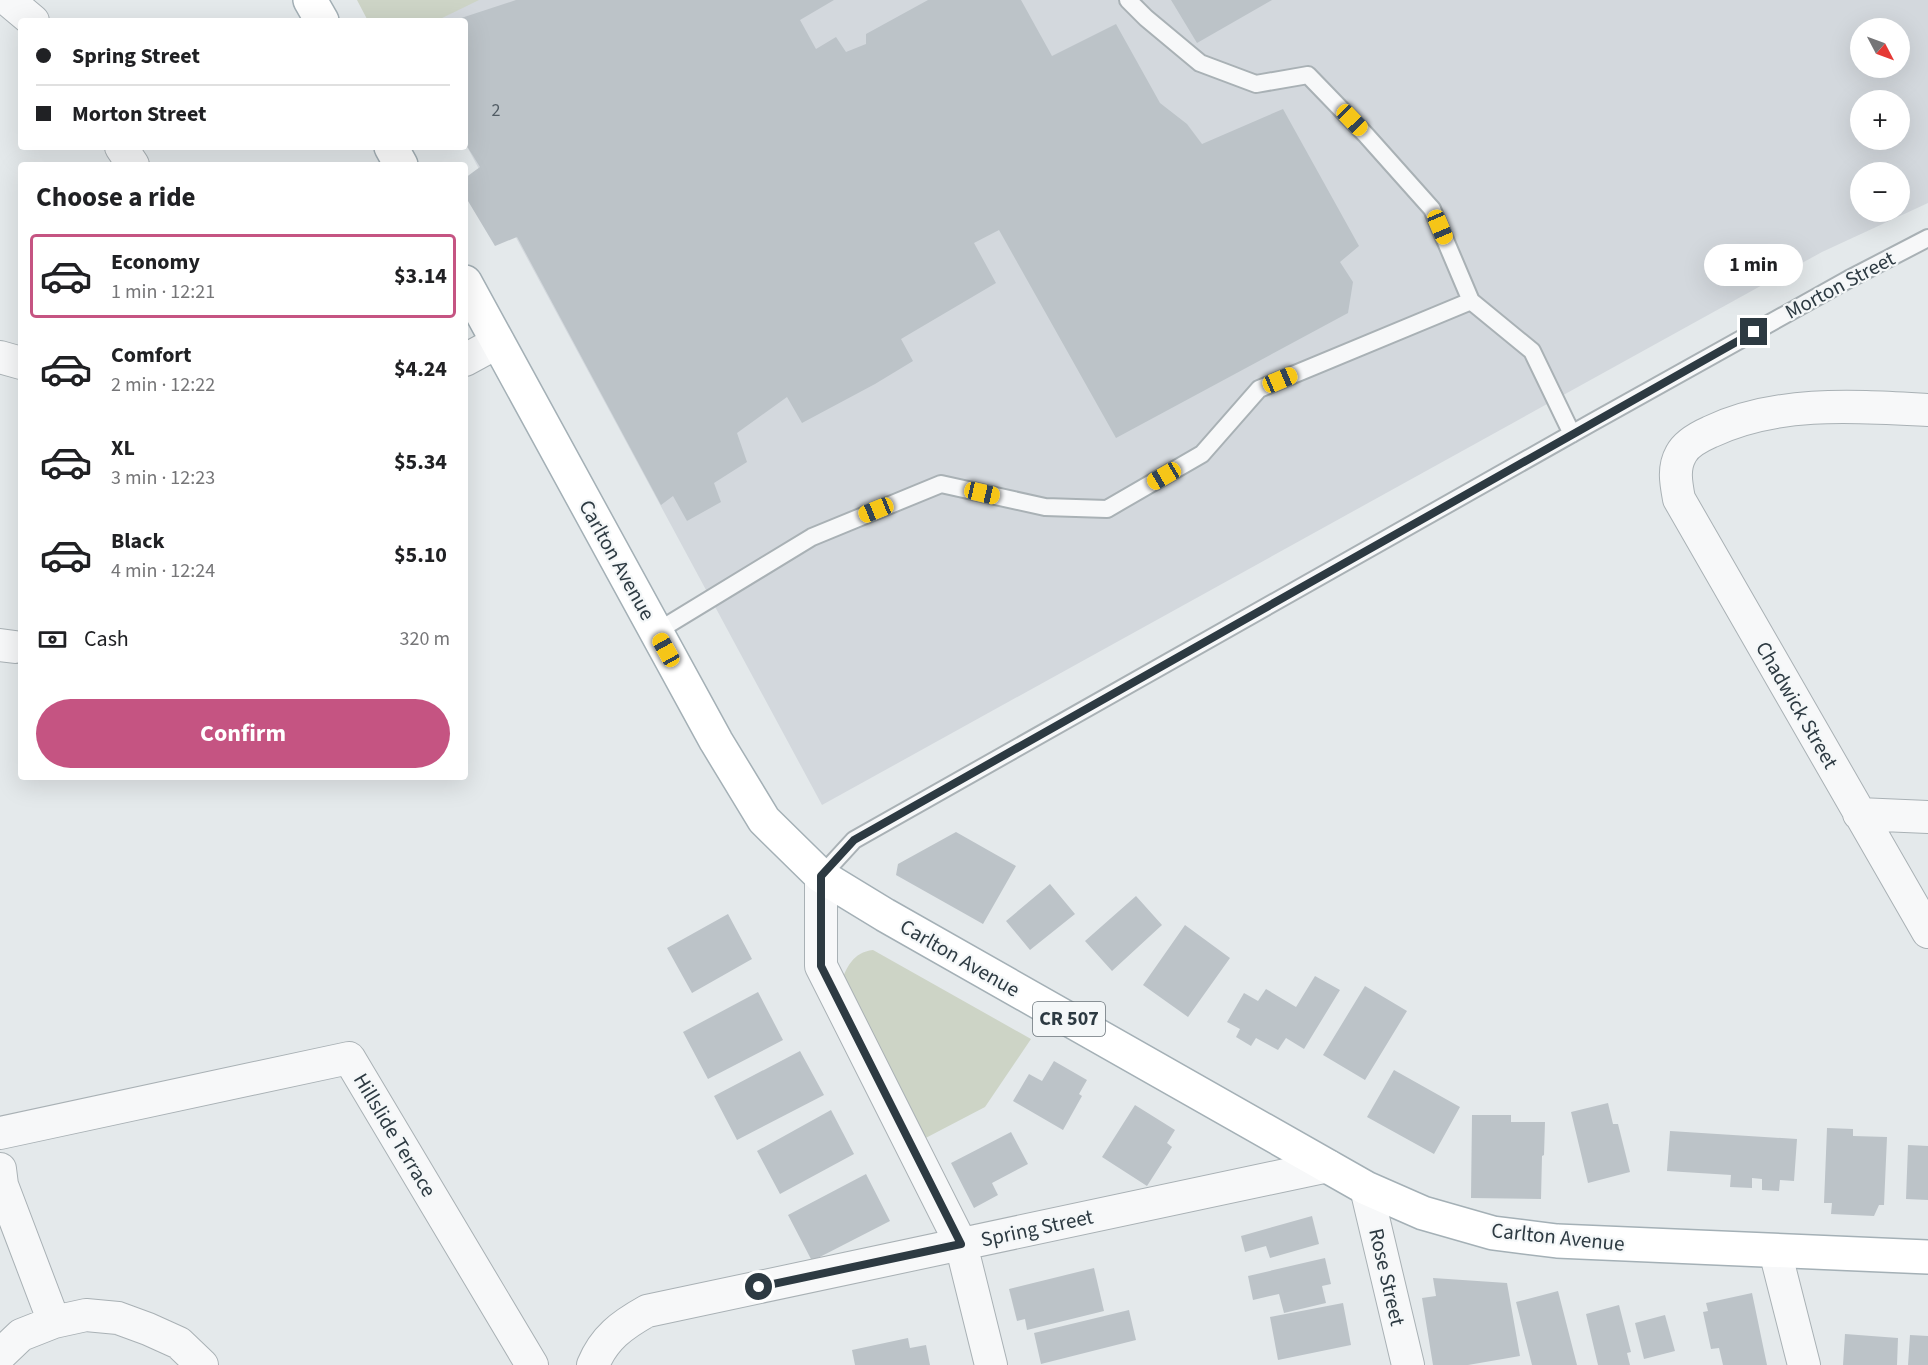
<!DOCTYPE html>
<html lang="en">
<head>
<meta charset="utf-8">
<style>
	:root { --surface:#fff; --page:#f6f6f6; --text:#202124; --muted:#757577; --line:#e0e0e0; --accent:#c55482 }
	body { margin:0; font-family:"Source Sans 3",sans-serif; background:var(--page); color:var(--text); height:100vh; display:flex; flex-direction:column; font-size:22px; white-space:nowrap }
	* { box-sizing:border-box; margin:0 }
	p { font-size:20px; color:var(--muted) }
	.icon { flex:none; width:33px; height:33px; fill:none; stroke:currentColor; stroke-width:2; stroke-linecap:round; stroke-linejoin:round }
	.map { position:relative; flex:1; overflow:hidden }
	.sheet { position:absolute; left:18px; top:162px; width:450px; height:618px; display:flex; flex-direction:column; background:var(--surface); border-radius:6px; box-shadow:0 6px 24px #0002 }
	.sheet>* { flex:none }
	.banner { position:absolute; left:18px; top:18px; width:450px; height:132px; border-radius:6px; box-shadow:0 6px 24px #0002; display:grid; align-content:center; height:132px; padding:0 18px; background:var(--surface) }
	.needle { width:39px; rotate:131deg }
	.buttons { position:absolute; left:1850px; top:18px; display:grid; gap:12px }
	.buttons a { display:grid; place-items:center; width:60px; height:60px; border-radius:50%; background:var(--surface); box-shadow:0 6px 24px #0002; font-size:30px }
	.end { position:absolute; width:27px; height:27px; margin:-14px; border:8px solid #2d3a42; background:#fff; box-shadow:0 0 0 3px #fff }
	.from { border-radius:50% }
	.bubble { position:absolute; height:42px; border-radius:21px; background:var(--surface); box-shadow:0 6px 24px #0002; font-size:20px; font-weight:700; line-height:42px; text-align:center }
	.car { position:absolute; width:18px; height:36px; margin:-18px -9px; border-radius:8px; box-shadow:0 0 4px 2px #0007; background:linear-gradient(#f5c518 24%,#345 0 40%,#f5c518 0 76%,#345 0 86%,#f5c518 0) }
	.banner b { display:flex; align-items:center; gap:21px; height:57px; font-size:22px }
	.banner b+b { border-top:2px solid var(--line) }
	.banner i { width:15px; height:15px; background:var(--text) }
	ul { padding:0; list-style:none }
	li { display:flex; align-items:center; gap:18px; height:84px; margin:0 12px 9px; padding:0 6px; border:3px solid transparent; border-radius:6px }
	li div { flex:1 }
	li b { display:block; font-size:22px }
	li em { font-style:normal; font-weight:700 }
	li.active { border-color:var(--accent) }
	li>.icon { width:54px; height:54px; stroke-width:1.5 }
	h2 { padding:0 18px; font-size:27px; line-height:72px }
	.pay { display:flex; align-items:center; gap:15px; height:66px; padding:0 18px; font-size:22px }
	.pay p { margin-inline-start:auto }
	.cta { display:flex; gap:12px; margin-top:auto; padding:12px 18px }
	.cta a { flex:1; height:69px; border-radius:36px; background:var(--accent); color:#fff; font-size:24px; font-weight:700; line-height:69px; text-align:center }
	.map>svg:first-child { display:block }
	.built { fill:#d3d8dd; fill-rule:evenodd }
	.green { fill:#cdd4c6 }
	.building { fill:#bcc3c8 }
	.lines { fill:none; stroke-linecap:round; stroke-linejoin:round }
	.lane-casing { stroke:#a9b1b5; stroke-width:20 }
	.street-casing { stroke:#a9b1b5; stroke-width:34 }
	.primary-casing { stroke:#a4b0b6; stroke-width:36 }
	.lane { stroke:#f7f8f9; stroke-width:16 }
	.street { stroke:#f7f8f9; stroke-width:32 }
	.primary { stroke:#fff; stroke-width:33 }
	.route { stroke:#2d3a42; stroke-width:8 }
	.labels { text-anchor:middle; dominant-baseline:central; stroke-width:4.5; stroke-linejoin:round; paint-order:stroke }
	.number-label { font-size:18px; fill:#515c64 }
	.shield { fill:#f4f7f8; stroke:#697379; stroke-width:1.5 }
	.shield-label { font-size:20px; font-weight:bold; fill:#2d3a42 }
	.street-label { font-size:21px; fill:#2d3a42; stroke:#f4f7f8 }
</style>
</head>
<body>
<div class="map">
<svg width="1928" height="1365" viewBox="0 0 1928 1365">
	<rect width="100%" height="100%" fill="#e4e9eb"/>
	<!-- built -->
	<path class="built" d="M477 0H1928V203L1822 252 822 805 465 143V21H434ZM1860 28H1899V68H1860ZM1860 100H1899V140H1860ZM1860 172H1899V212H1860Z"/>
	<!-- green -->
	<path class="green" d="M357 0H479L436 21H368Z
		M873 950 1031 1039 985 1107 918 1142 840 985C846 968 853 952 873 950Z"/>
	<!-- building -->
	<path class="building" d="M516 0H834L800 20 816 49 836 37 846 52 866 44V34L928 0H1021L1052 56 1116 24 1160 103 1187 124 1202 144 1283 109 1359 246 1340 262 1353 282 1348 313 1116 438 999 230 974 243 996 283 901 339 913 361 875 384 802 423 787 397 737 433 747 462 714 483 721 502 687 521 673 496 661 505 517 237 495 246 465 196V178L480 167 465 143V21H452Z
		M1171 0H1272L1197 43Z
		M956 832 1016 866 983 924 896 875 898 864Z
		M1050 884 1075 914 1030 950 1006 921Z
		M1136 896 1162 925 1112 971 1085 941Z
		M728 914 752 959 692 993 667 948Z
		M1185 925 1230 958 1188 1017 1143 985Z
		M1315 976 1340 990 1304 1049 1286 1038 1278 1050 1256 1038 1251 1046 1236 1037 1240 1029 1227 1022 1244 993 1258 1001 1266 989 1296 1007Z
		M1365 986 1407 1011 1365 1080 1323 1055Z
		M758 992 783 1040 708 1079 683 1032Z
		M800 1051 824 1095 737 1140 714 1096Z
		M1054 1061 1087 1080 1079 1094 1082 1096 1063 1130 1013 1101 1029 1074 1042 1081Z
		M1394 1070 1460 1107 1434 1154 1367 1117Z
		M1608 1103 1613 1124H1618L1630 1172 1588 1183 1571 1112Z
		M1135 1105 1175 1130 1167 1143 1172 1147 1147 1186 1102 1157Z
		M831 1110 854 1154 780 1194 757 1151Z
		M1472 1115H1511V1122H1545L1544 1155 1542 1156 1541 1199 1471 1198Z
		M1827 1128 1853 1129V1136L1887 1137 1884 1205H1879L1874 1216 1831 1214 1832 1203H1824Z
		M1670 1131 1797 1139 1794 1181 1780 1180 1779 1191 1762 1190V1179L1752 1178V1188L1730 1187 1731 1175 1667 1171Z
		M1011 1132 1028 1164 992 1183 998 1195 974 1208 951 1163Z
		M1908 1145 1928 1146V1200L1906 1199Z
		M866 1174 890 1221 812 1261 788 1215Z
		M1312 1216 1319 1244 1270 1258 1266 1246 1245 1252 1241 1236Z
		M1325 1258 1331 1284 1322 1286 1326 1303 1284 1313 1279 1294 1253 1300 1248 1276Z
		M1094 1268 1104 1311 1027 1330 1025 1319 1017 1321 1009 1289Z
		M1433 1278 1507 1283 1520 1356 1468 1365H1433L1422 1298 1436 1296Z
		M1558 1291 1577 1365H1532L1516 1302Z
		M1752 1293 1767 1365H1723L1719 1348 1711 1349 1703 1312 1708 1311 1706 1303Z
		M1343 1303 1351 1345 1278 1360 1270 1317Z
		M1619 1305 1631 1352 1627 1353 1630 1365H1598L1586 1314Z
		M1129 1310 1136 1340 1041 1364 1034 1333Z
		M1665 1315 1675 1351 1644 1359 1635 1323Z
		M1845 1334 1898 1338 1897 1365H1843Z
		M1910 1335 1928 1336V1365H1908Z
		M908 1338 910 1348 926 1345 930 1365H855L852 1350Z"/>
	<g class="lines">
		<!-- lane casing -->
		<g class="lane-casing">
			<path id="lane" d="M1128 0 1146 18 1200 63 1256 84 1308 75 1366 135 1432 209 1471 301
				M656 632 812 537 941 484 1045 507 1107 509 1202 454 1259 389 1471 301 1532 351 1572 434
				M821 876 854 840 1591 423 1849 279 1928 238"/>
		</g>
		<!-- street casing -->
		<g class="street-casing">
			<path id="street" d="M8 0 33 21
				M121 147 133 165
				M0 357 21 363
				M465 360 498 342
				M1928 410C1856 406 1777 400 1710 432 1701 436 1686 444 1681 454 1673 468 1676 483 1679 499L1928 932
				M0 645 15 647
				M1859 814 1928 817
				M821 876V966L961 1244 991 1365
				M0 1133 349 1058 532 1365
				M0 1169 2 1185 54 1322
				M1366 1188 1408 1365
				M1775 1251 1804 1365
				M0 1355 21 1335 54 1322 86 1315 118 1318 148 1329 179 1343 202 1365
				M593 1365C604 1338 622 1325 647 1311L1328 1166"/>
		</g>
		<!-- primary casing -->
		<g class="primary-casing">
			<path id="primary" d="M310 0 322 21
				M391 147 401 165
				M465 282 716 741 764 820 821 876 885 915 1366 1188 1423 1213 1493 1233 1557 1241 1928 1257"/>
		</g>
		<!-- lane -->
		<use href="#lane" class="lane"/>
		<!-- street -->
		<use href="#street" class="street"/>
		<!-- primary -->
		<use href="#primary" class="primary"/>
	</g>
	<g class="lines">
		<!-- route -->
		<path class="route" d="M759 1287 961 1244 821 966V876L854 840 1754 332"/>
	</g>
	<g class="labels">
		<!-- number labels -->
		<g class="number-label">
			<text x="496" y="110">2</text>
		</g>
		<!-- shield labels -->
		<rect class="shield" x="1033" y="1002" width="72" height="34" rx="4.5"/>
		<g class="shield-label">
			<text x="1069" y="1019">CR 507</text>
		</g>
		<!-- street labels -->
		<g class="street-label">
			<text transform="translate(1840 285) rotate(-28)">Morton Street</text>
			<text transform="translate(617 560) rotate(61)">Carlton Avenue</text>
			<text transform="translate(1797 705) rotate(60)">Chadwick Street</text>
			<text transform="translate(960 958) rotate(30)">Carlton Avenue</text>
			<text transform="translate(395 1135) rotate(59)">Hillslide Terrace</text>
			<text transform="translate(1037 1228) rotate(-12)">Spring Street</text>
			<text transform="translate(1558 1237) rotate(6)">Carlton Avenue</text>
			<text transform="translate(1387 1277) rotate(77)">Rose Street</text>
		</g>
	</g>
</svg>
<div class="buttons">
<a><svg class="needle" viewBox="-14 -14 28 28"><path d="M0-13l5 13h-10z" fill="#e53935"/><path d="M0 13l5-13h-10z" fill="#757577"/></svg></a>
<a>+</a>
<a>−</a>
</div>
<i class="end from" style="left:759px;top:1287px"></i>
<i class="end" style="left:1754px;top:332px"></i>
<div class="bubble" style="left:1704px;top:244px;width:99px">1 min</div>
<i class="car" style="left:1352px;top:120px;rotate:136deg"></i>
<i class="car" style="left:1440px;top:227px;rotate:157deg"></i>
<i class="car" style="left:1280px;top:380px;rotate:67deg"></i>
<i class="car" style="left:1164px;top:476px;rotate:240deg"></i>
<i class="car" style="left:982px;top:493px;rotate:103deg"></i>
<i class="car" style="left:876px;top:510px;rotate:248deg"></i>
<i class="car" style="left:666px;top:650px;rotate:331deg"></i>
<div class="banner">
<b><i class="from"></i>Spring Street</b>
<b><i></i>Morton Street</b>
</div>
<section class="sheet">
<h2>Choose a ride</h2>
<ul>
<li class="active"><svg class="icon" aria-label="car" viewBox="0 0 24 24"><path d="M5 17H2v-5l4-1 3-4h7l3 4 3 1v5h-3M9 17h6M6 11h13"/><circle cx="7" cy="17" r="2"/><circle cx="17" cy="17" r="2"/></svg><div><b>Economy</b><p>1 min · 12:21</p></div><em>$3.14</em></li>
<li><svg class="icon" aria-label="car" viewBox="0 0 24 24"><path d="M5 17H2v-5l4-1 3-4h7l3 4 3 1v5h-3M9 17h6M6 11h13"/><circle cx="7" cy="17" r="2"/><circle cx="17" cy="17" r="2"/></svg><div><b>Comfort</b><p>2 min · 12:22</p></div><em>$4.24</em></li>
<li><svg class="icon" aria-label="car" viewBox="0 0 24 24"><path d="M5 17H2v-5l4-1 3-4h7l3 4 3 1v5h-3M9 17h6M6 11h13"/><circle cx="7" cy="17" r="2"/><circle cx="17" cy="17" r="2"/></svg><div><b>XL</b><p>3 min · 12:23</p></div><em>$5.34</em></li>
<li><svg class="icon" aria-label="car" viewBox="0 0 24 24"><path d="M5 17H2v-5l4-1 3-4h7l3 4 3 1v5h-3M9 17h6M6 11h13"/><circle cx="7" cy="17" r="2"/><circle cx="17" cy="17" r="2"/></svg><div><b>Black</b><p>4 min · 12:24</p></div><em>$5.10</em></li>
</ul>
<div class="pay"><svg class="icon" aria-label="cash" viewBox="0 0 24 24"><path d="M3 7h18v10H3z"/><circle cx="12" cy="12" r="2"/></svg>Cash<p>320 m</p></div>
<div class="cta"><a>Confirm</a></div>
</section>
</div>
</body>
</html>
